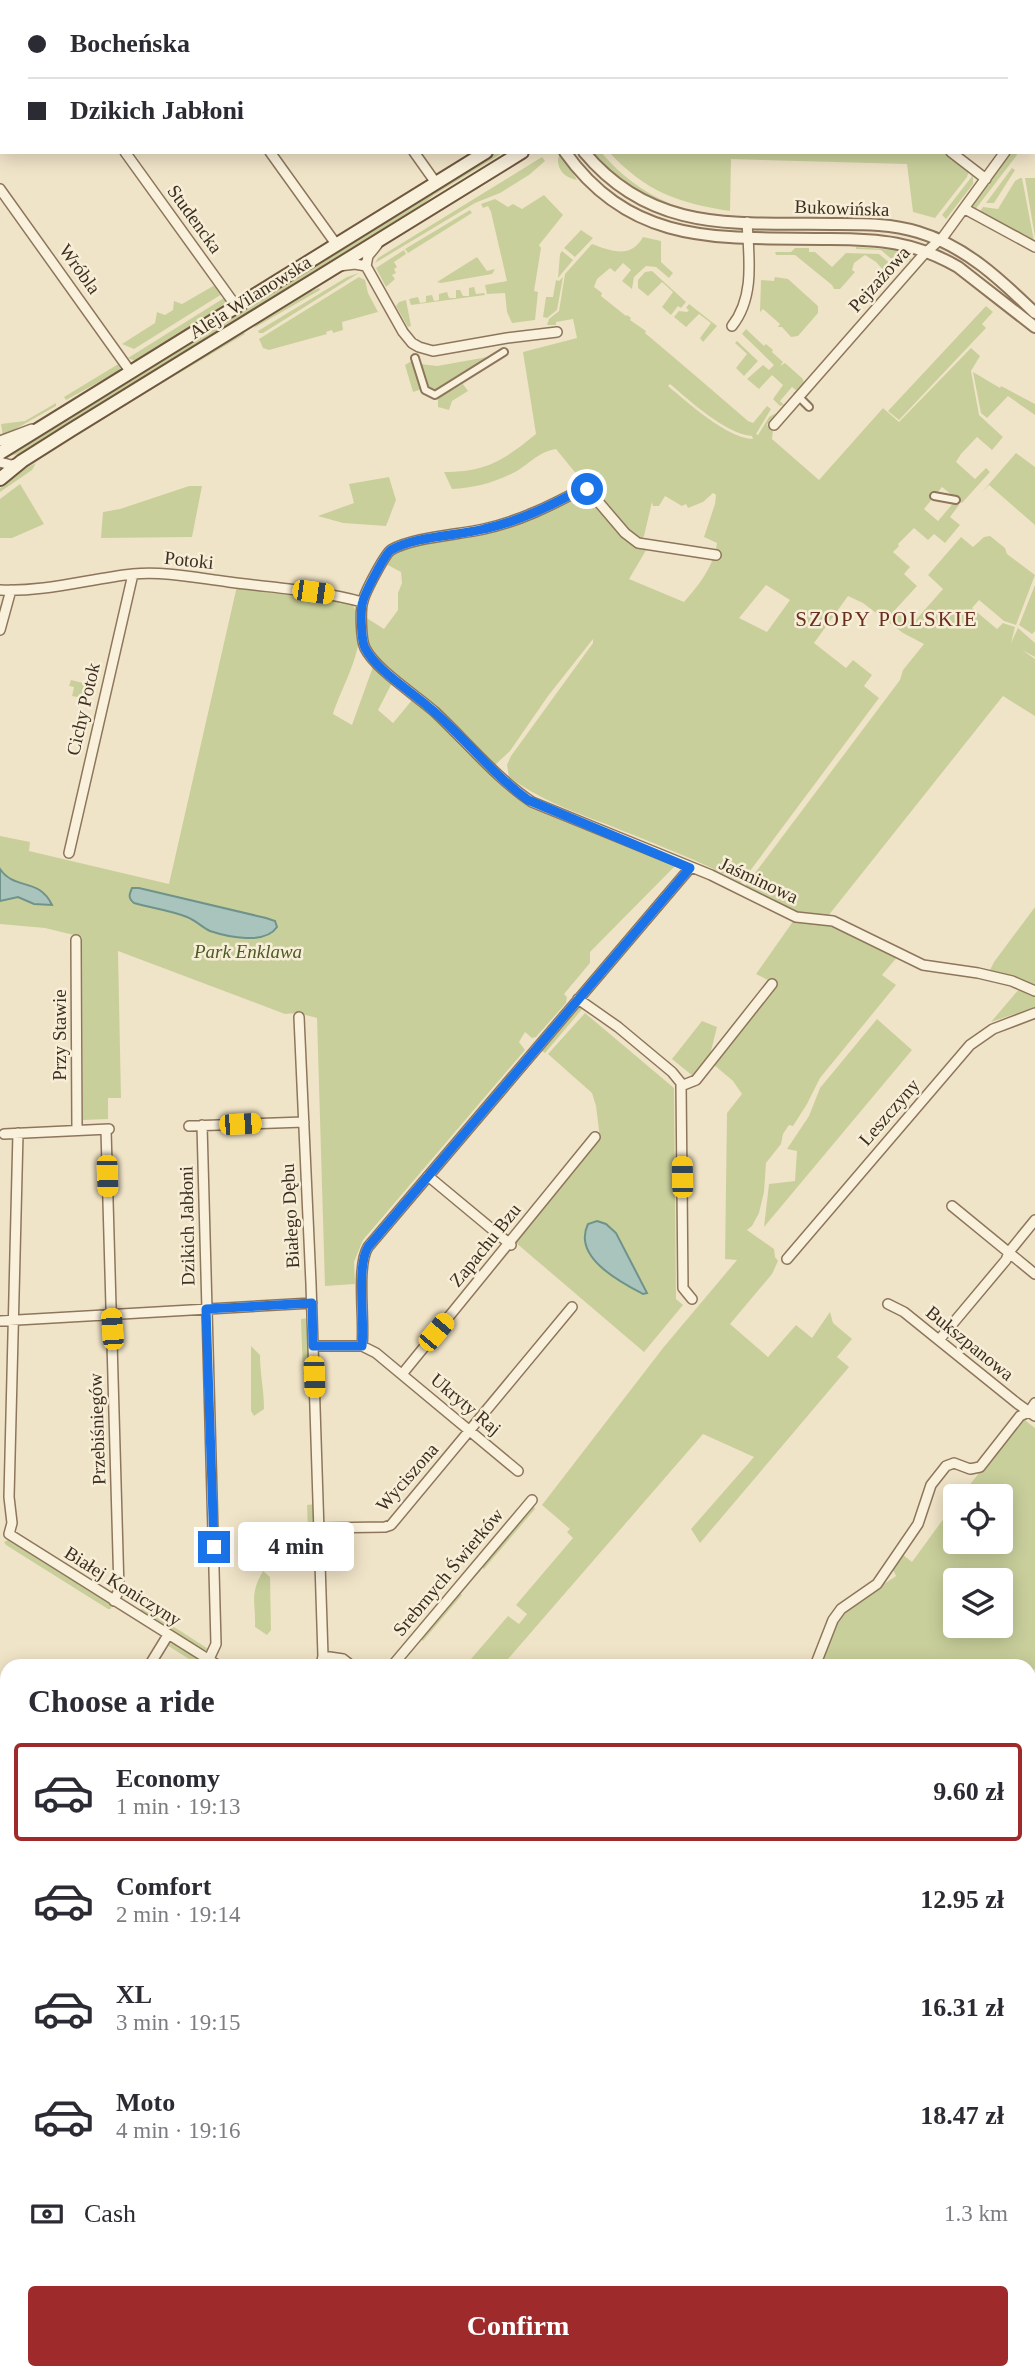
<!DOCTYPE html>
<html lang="en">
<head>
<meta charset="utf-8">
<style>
	:root { --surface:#fff; --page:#f2f2f3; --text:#2b2b33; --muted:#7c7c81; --line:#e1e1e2; --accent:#9e2a2b }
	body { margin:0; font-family:"Times New Roman",serif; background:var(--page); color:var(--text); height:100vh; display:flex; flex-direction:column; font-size:26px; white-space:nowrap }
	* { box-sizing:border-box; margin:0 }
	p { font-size:23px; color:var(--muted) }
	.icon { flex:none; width:38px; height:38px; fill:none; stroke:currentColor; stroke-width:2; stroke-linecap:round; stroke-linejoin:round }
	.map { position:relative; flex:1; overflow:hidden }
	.sheet { position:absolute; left:0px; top:1659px; width:1036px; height:721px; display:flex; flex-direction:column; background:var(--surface); border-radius:21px 21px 0 0; box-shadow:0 4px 18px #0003 }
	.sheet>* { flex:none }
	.guide { position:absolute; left:0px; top:0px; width:1036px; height:154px; box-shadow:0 4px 18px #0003; display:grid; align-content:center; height:154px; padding:0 28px; background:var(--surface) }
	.fabs { position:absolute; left:943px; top:1484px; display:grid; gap:14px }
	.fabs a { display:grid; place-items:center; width:70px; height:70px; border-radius:7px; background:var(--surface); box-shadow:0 4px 18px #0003; font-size:35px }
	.end { position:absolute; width:32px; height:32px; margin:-16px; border:9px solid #1a73e8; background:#fff; box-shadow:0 0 0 4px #fff }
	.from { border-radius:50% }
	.bubble { position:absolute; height:49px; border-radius:7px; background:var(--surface); box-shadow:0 4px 18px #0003; font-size:23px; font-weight:600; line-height:49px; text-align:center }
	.car { position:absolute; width:21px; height:42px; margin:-21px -10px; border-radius:9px; box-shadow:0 0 5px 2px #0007; background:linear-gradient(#f5c518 24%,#345 0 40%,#f5c518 0 76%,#345 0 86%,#f5c518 0) }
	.guide b { display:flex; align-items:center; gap:24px; height:66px; font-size:26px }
	.guide b+b { border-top:2px solid var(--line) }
	.guide i { width:18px; height:18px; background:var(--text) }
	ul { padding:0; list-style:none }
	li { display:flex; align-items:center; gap:21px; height:98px; margin:0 14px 10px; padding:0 14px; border:4px solid transparent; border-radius:7px }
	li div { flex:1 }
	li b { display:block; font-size:26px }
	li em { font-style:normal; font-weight:600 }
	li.active { border-color:var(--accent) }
	li>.icon { width:63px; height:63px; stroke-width:1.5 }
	h2 { padding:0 28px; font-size:32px; line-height:84px }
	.pay { display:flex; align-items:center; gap:18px; height:77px; padding:0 28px; font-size:26px }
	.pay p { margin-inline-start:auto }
	.cta { display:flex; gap:14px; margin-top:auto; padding:14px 28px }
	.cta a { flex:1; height:80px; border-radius:7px; background:var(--accent); color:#fff; font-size:28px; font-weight:600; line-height:80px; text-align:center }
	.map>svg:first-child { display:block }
	.green { fill:#c9cf9b; fill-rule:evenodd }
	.water { fill:#a9c4bc; stroke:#6f938a; stroke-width:2 }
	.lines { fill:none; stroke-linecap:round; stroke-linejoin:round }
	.canal { stroke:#a9c4bc; stroke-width:10 }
	.pedestrian-casing { stroke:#8d765c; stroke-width:10 }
	.minor-casing { stroke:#8d765c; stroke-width:12 }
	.tertiary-casing { stroke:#8d765c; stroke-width:14 }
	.secondary-casing { stroke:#6f573f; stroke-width:16 }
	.primary-casing { stroke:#5b4430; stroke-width:18 }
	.pedestrian { stroke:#faf1dc; stroke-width:6 }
	.minor { stroke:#faf1dc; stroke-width:9 }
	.tertiary { stroke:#faf1dc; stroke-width:10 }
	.secondary { stroke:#faf1dc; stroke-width:12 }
	.primary { stroke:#f3d9a0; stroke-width:14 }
	.route { stroke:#1a73e8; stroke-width:9 }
	.labels { text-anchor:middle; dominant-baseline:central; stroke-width:5; stroke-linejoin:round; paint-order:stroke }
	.street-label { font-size:19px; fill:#3d2e20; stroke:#f7eed8 }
	.park-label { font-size:19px; font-style:italic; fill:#4d5a26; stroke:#f7eed8 }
	.neighbourhood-label { font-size:21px; letter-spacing:2px; fill:#6b2e1e; stroke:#f7eed8 }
</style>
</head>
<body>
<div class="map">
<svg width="1035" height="2380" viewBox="0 0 1035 2380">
	<rect width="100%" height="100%" fill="#f0e4c8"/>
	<!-- green -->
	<path class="green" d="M497 152H504L434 195 408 216 24 453 8 456 12 451Z
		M590 152H601C621 176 648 196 677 206 691 211 706 213 720 218L658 204 622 183Z
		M609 152H944L969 171 967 177 935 218 913 212 907 164 731 159 730 211C678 203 646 192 609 152Z
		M1011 152H1016L1017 155 974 211 972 208 974 203Z
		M561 154 563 156 577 180C565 178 557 170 558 158Z
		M542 157 545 161 529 175 500 193 475 203 375 263 378 258Z
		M1012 168 1015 170 994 203H986Z
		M973 175V184L946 219 942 215Z
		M1020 178H1022L1034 241 1026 235 978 214 983 207 998 209 1015 181Z
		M1025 178H1035V237Z
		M544 195 563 215 539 245 541 248 534 291 538 292 535 320 512 323 507 312 505 293 487 294 485 285 507 281 491 212 488 206 483 208 481 204 495 199 508 207 513 204 522 209Z
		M470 210 472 213 408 253 405 249Z
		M581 230 593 238 575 257 564 248Z
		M643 237 661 241V262L673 273 669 278 656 267 646 266 634 277 632 289 622 281 631 270 623 263 615 272 610 268 597 279 594 287 602 293 601 296 626 316 627 315 631 318 630 320 646 331 645 333C680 362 714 392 748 421L753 423 767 406 771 409 756 434 758 435 769 417 776 413 767 425 773 431 772 439 819 480 883 408 899 422 971 348 980 356 971 371 979 415 1003 437 992 450 977 437 961 454 956 462 975 479 986 468 990 472 962 503 942 487 924 509 938 521 955 501 959 505 950 517 960 525 945 543 934 534 928 540 914 528 898 544 899 546 893 552 910 567 904 574 917 586 894 611 914 622 943 589 928 575 961 537 973 547 984 537 990 536 1005 548 1007 554 1035 575 1016 625 1004 621 979 600 972 608 997 629 1003 623 1015 627 1011 643 1018 628 1035 643V657L1022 650 1035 659V716L1003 696 828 916 801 914 746 890V885L900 680 903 670 924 644 903 633 863 603 848 596 814 643 846 668 853 660 872 675 864 686 879 698 741 883C697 859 652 843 606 824 573 812 537 798 509 777L507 765 511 756 593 643V639L548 696 510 751 495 765 369 650 365 617 384 629 398 610V593L402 583 401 572 384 563 389 554 407 546 463 536 580 494H589L626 538 639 548 641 544 648 547 629 579 684 602C699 585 714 566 717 543L704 537 715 504 716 495 713 493 703 502 688 508 686 504 682 506 665 496 659 506H653L652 502 644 536 641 540 631 536 590 482 582 481 556 449C540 451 530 463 517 471 497 482 475 488 452 489L444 472C487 472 504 460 536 434L523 352 577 338 573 319 556 322V325H547L549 319 559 311 565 274 592 244C611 251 631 259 643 237ZM670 384C690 401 726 434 752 436L753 439C727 438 688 403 668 386ZM766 585 790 600 767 632 739 618Z
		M856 247 895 250 903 248 909 252 911 260 895 262 881 250 856 249Z
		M795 248H809V252H815L832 267 846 253 879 254 892 265 885 272 876 262 865 255 854 263 852 270 855 272 840 289H834L832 285 795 255H776L775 252H791Z
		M404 250 406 254 394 262 397 267 394 269 396 273 392 275 395 279 386 287 376 268Z
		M562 251 573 260 558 278 560 254Z
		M477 257 487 271 495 269 492 274 441 283 437 282Z
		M652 271 686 302 681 308 678 306 671 315 662 307 673 292 662 282 648 296 638 288V280L645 272Z
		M359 273 263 333H259L258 331 347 277Z
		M359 277 365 280 368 293 378 312 342 322 343 330 333 333 332 330 326 332 327 334 269 350 263 348 259 339Z
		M563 277 557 310 547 318 543 317 546 297H553L556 280 559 281Z
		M775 277 788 279 818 306V313L798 336 791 337 782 327H778L780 324 763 309 760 312 761 280 774 281Z
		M215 285 222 294 134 349 122 344 155 323 157 312 165 315 173 310 174 301 182 304Z
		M474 287 476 294 484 293 485 295 411 305 409 299 418 297 420 303 426 302V296L432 295 434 301 439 300V294L447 292 449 298H456V290H460L463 296H469V288Z
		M319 288 320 290 254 328 258 322 300 296Z
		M224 298 226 301 224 307 135 361 128 358Z
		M406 300 411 326 408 327 396 306 399 302Z
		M689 304 717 326 703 342 700 338 711 323 699 314 686 327 674 317 679 311 687 312 689 310 686 308Z
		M986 306 993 312 982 324 986 328 899 420 888 411Z
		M746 329 764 346 766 344 773 350 772 352 783 362 780 366 785 363 803 379 804 383 797 391 792 387 780 401 784 405 780 406 773 399 783 385 772 375 759 389 747 379 763 365 769 370 774 365 742 334Z
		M243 332 245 334 149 391 151 388Z
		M737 341 758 361 744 376 736 368 747 354 735 343Z
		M493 356 436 393 427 388 420 364 437 366Z
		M413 360 422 389 413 392 405 365Z
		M120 363 121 367 119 371 66 400 64 397Z
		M973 372 1000 388 1001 386 1035 404V415L1008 396 987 418 981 413Z
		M463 384 468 391 452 401 449 410 438 407V398Z
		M56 403V406L3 436 1 424 25 421Z
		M1016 453 1035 467V525L989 485 982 492Z
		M36 463 32 470 0 492V488L20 471Z
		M389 477 396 500 386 526 343 523 318 516 354 503 349 484Z
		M20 484 44 524 12 538H0V499Z
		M189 486H202L192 537 101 538 103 512 120 509Z
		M1035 585V631L1032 634 1019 625Z
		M237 586 328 598 352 604C373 639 344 679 333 714L352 725 374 664 393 681 378 710 393 723 413 699 460 739 510 793 531 805 675 866 590 952V963L564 994 567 997 566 1003 536 1037 532 1038 525 1032 519 1042 525 1050 363 1240 354 1262 355 1284 325 1286 317 1018 298 1013 285 1014 118 951 121 1098H108V1119L83 1120 82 937 45 928 0 924V836L30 842 29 851 169 884Z
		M71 680 87 684 82 698 72 696 74 687 69 686Z
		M1035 907V985L1009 975 989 972 994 962Z
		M794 920 825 924 898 956 882 975 896 985 820 1078 807 1104 793 1126 789 1125 783 1134 781 1144 766 1163 764 1192 759 1213 752 1226 747 1230 774 1249 775 1257 778 1261 772 1274 730 1324 768 1357 796 1325 812 1338 830 1312 833 1323 852 1339 837 1357 849 1367 700 1543 691 1529 754 1457 703 1434 502 1666H465L508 1616 519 1624 527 1614 516 1605 573 1538 567 1532 570 1529 542 1505 663 1348 737 1260 725 1259 727 1113 742 1094 733 1081 713 1064 776 984 756 974Z
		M1020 988 1035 997V1007L991 1022Z
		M581 1007 583 1008 545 1053 542 1051V1048L576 1008Z
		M585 1013 674 1088 676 1299 683 1305 644 1352 515 1242 600 1138 596 1106 592 1093 548 1054Z
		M877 1019 912 1050 764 1227 769 1184 795 1181 797 1151 787 1149 809 1116 820 1088Z
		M702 1021 717 1027 709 1059 694 1077 672 1059Z
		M308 1318 310 1375H303L301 1319Z
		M251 1346 260 1355C260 1374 264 1390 264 1409L254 1416 251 1411Z
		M1022 1418 1035 1428V1669L1029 1672V1666H819L834 1623 844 1611 896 1576 892 1568 902 1554 912 1562 955 1503 956 1542H1001V1496H961ZM956 1580H1001V1626H956Z
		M315 1504 316 1554H309L307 1505Z
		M533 1505 535 1509 484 1569 481 1567Z
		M8 1540 111 1605V1609H108L6 1545 4 1542Z
		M263 1571 270 1577 271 1630 267 1635 255 1627C256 1602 249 1595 263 1571Z
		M459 1592 462 1595 423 1641 420 1638Z
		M141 1609H146L210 1650H202L140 1612Z
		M172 1643 176 1644 212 1666H200L167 1645Z
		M0 1698 7 1702V1740L0 1733Z
		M1029 1736 1035 1758V1793L1029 1791Z
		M1035 1801V1839L1034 1840 1029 1839V1802Z
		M1029 1911 1035 1919V1960L1029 1959Z
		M6 1977H7V2059L0 2058V2023Z
		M1029 1983 1035 1984V2023L1029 2022Z
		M1029 2036 1035 2037V2094L1033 2101 1035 2102V2119L1029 2127Z
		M1035 2130V2167L1032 2178 1035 2180V2225L1029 2230V2134Z
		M1035 2272V2380H1010L1012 2373H1029V2293Z
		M555 2373H587L594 2380H561Z
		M627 2373H673L682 2380H634Z
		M823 2373H996L994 2380H821Z"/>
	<!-- water -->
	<path class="water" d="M0 869C15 891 39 877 52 905L34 904 18 897 0 901Z
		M132 888H139L266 918 275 921 277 927C265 945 228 937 210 931 202 927 195 920 187 917 170 910 151 908 134 903 128 898 129 895 132 888Z
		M597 1221 606 1224 616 1233 647 1293 643 1294C620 1282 572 1257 588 1224Z
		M1035 2225V2267L1029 2271V2230Z"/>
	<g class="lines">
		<!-- canal -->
		<path class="canal" d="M1004 2380 1006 2373"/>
		<!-- pedestrian casing -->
		<g class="pedestrian-casing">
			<path id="pedestrian" d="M415 358 425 390 435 395 504 352
				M798 396 809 407
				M934 496 956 500"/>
		</g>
		<!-- minor casing -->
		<g class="minor-casing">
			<path id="minor" d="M16 0 17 2
				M161 0 163 2
				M306 0 307 2
				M631 0 632 2
				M833 0 834 2
				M131 2 134 0
				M0 96 2 95
				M1034 115 1035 114
				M125 152 236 306
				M270 152 336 244
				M414 152 436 183
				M951 152 986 179
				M0 189 130 371
				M965 209 1035 247
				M339 266 355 264 366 266 368 256 377 245
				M366 266 403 332 412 343 419 347 433 351 507 338 557 332
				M732 326C755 297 749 258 747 222
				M774 425 924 254 943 237 1005 152
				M0 441 32 429
				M0 462 11 465 19 463
				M716 555 638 543 625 533 590 492 582 489C550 506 520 521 484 529 458 535 414 537 391 550 385 554 365 592 363 601 360 609 361 640 365 648 375 669 416 695 435 712 467 742 496 778 532 802L711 875 796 917 833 921 923 965 978 973 1012 981 1035 991
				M0 590C46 592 88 579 133 574 165 571 197 578 229 582 274 588 318 590 362 602
				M0 630 11 590
				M69 853 133 574
				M76 940 77 1130
				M578 999 618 1027 672 1072 681 1083 683 1288 692 1299
				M299 1017 311 1284 323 1656 321 1666
				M681 1086 696 1080 772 984
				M202 1125 216 1644 209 1659
				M189 1126 304 1122
				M106 1130 119 1590 114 1601
				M18 1133 9 1497 12 1523 9 1534 219 1666
				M4 1134 109 1129
				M428 1176 511 1245
				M952 1206 1035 1274
				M787 1259 970 1045 993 1029 1035 1013
				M888 1304 904 1312 1018 1404 1035 1416
				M0 1321 312 1303
				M939 1340 1006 1260 1009 1252 1035 1220
				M313 1346H362L376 1353 518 1471
				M362 1346C365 1320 356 1267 368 1247L690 868
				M403 1373 595 1137
				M319 1528 385 1527 391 1525 572 1307
				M323 1656 343 1659 352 1666
				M149 1666 168 1635
				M392 1666 532 1500
				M815 1666 833 1620 841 1609 877 1584 918 1524 931 1485 946 1466 954 1463 970 1469 980 1467 1020 1416 1029 1412 1035 1403
				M1029 1798 1035 1796
				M0 1823H7
				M1029 1972 1035 1973
				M0 1974H7
				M1029 2032 1035 2034
				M1029 2131 1035 2125
				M0 2161 7 2162
				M0 2349 7 2350
				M109 2373 145 2379
				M730 2373 744 2380
				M345 2380 346 2373"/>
		</g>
		<!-- tertiary casing -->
		<g class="tertiary-casing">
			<path id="tertiary" d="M458 0 459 2
				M476 0 477 2
				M565 152C634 249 725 237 830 239 879 239 915 242 958 267L1035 327
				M584 152C654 236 741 222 839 224 866 224 892 224 918 232 965 246 1000 279 1035 313"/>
		</g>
		<!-- secondary casing -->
		<g class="secondary-casing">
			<path id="secondary" d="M730 2 733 0
				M758 2 761 0
				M0 453 486 152
				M0 479 22 461 71 430 522 152"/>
		</g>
		<!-- primary casing -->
		<g class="primary-casing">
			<path id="primary" d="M0 1762 7 1769
				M0 1800 7 1808
				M543 2373 548 2380
				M599 2373 606 2380"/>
		</g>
		<!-- pedestrian -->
		<use href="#pedestrian" class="pedestrian"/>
		<!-- minor -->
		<use href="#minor" class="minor"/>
		<!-- tertiary -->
		<use href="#tertiary" class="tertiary"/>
		<!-- secondary -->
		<use href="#secondary" class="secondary"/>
		<!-- primary -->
		<use href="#primary" class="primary"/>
	</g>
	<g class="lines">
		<!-- route -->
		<path class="route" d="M214 1547 206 1309 312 1303 313 1346H362C365 1320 356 1267 368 1247L690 868 528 800C492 774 464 737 431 709 412 692 376 670 365 648 361 640 360 609 363 601 365 593 385 554 391 550 415 536 456 536 484 529 520 521 550 506 582 489H587"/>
	</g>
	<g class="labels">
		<!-- street labels -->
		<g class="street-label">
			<text transform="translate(842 208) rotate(2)">Bukowińska</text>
			<text transform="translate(195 219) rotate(54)">Studencka</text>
			<text transform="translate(80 269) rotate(54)">Wróbla</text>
			<text transform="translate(879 279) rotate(-48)">Pejzażowa</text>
			<text transform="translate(250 297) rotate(-32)">Aleja Wilanowska</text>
			<text transform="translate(189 560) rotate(6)">Potoki</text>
			<text transform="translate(83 709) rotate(-77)">Cichy Potok</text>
			<text transform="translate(759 880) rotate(25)">Jaśminowa</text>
			<text transform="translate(59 1035) rotate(-90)">Przy Stawie</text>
			<text transform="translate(889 1112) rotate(-49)">Leszczyny</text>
			<text transform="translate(290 1216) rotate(-93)">Białego Dębu</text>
			<text transform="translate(187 1226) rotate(-91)">Dzikich Jabłoni</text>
			<text transform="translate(485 1245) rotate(-51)">Zapachu Bzu</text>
			<text transform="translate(970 1343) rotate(39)">Bukszpanowa</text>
			<text transform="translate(466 1404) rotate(40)">Ukryty Raj</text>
			<text transform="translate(97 1429) rotate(-92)">Przebiśniegów</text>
			<text transform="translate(407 1477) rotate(-49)">Wyciszona</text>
			<text transform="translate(448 1572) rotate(-50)">Srebrnych Świerków</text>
			<text transform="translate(123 1586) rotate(32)">Białej Koniczyny</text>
		</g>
		<!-- park labels -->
		<g class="park-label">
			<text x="248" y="951">Park Enklawa</text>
		</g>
		<!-- neighbourhood labels -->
		<g class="neighbourhood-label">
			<text x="887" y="619">SZOPY POLSKIE</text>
		</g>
	</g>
</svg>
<div class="fabs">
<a><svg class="icon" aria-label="locate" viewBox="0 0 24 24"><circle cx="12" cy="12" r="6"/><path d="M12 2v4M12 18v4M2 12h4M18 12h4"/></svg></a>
<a><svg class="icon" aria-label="layers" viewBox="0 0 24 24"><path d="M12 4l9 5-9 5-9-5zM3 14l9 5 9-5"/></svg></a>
</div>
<i class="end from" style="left:587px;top:489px"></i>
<i class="end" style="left:214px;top:1547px"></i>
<div class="bubble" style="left:238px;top:1522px;width:116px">4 min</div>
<i class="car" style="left:313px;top:592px;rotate:98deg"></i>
<i class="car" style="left:240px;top:1124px;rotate:87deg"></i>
<i class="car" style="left:107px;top:1176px;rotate:178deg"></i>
<i class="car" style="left:682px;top:1177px;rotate:359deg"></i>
<i class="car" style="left:112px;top:1329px;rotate:356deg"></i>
<i class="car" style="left:436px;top:1332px;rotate:40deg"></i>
<i class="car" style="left:314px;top:1377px;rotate:178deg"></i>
<div class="guide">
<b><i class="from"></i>Bocheńska</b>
<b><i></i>Dzikich Jabłoni</b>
</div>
<section class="sheet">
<h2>Choose a ride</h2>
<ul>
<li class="active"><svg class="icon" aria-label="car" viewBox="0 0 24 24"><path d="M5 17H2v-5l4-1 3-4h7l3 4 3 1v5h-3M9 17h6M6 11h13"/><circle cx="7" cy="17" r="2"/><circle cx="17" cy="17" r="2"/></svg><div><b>Economy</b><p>1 min · 19:13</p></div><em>9.60 zł</em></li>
<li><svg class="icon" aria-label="car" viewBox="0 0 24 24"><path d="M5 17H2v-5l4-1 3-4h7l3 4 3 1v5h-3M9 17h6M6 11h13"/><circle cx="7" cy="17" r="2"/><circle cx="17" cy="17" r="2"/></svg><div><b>Comfort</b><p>2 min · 19:14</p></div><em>12.95 zł</em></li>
<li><svg class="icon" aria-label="car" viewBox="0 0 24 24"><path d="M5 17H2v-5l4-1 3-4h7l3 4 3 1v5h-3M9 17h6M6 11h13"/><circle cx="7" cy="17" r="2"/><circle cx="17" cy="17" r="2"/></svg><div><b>XL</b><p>3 min · 19:15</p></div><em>16.31 zł</em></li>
<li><svg class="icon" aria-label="car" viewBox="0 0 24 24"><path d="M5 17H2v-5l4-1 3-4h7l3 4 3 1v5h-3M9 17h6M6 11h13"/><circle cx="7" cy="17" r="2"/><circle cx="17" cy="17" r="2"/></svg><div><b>Moto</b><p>4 min · 19:16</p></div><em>18.47 zł</em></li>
</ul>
<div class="pay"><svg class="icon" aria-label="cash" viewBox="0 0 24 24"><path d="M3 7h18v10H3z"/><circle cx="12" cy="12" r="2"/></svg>Cash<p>1.3 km</p></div>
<div class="cta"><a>Confirm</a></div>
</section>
</div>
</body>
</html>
